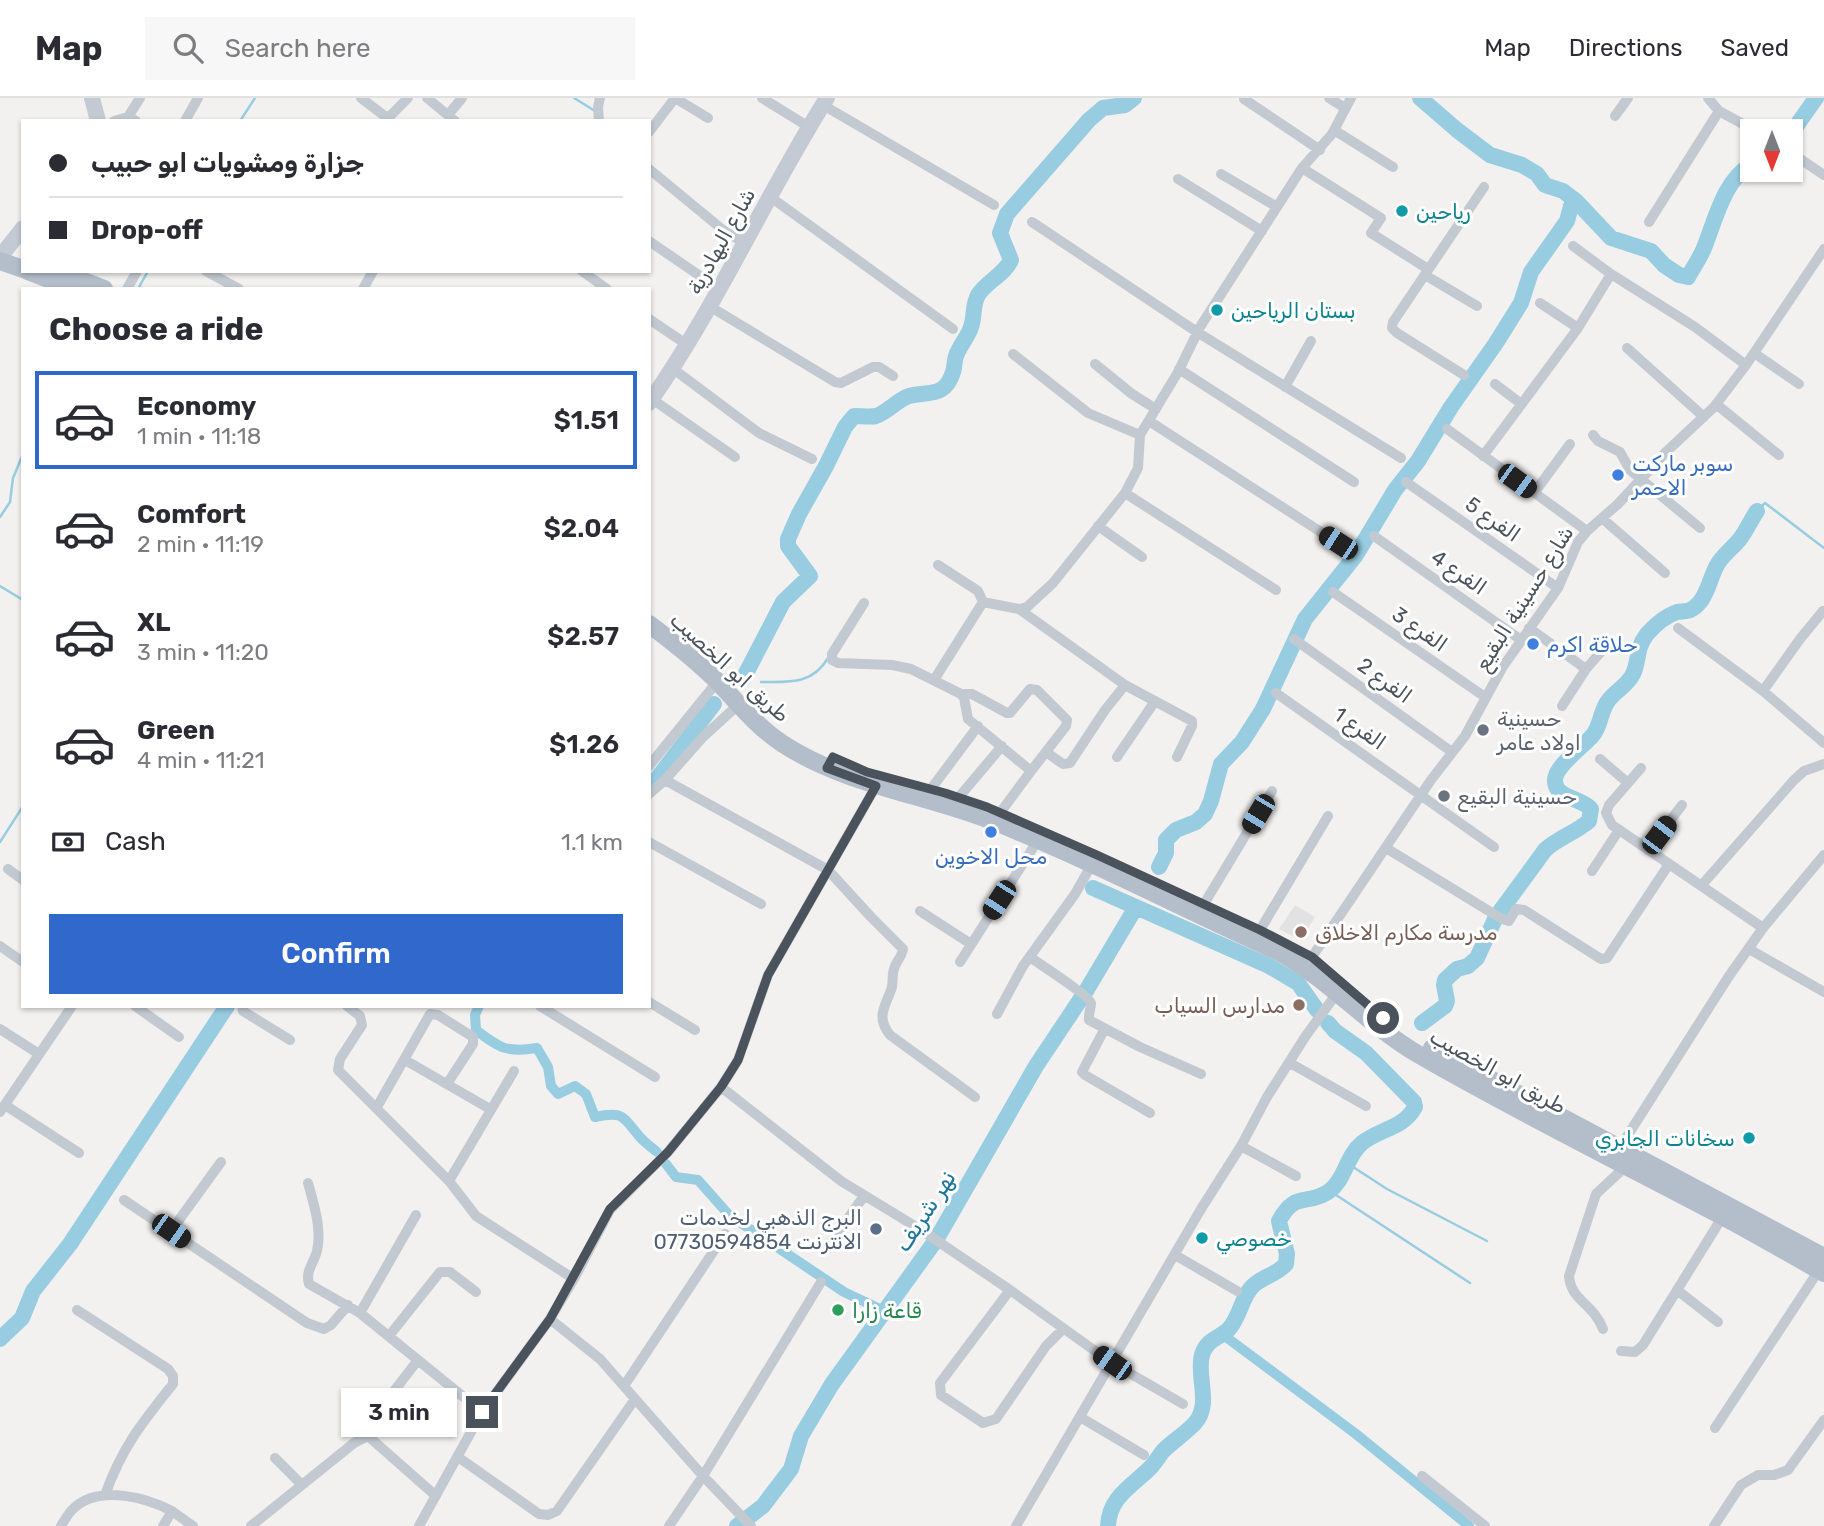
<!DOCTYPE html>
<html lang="en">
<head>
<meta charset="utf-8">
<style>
	:root { --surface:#fff; --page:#f7f7f7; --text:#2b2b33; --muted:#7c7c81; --line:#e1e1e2; --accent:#3068cc }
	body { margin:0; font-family:Rubik,Cairo,sans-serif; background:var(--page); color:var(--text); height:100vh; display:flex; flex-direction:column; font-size:26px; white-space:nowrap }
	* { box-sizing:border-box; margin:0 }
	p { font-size:23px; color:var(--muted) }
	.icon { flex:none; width:38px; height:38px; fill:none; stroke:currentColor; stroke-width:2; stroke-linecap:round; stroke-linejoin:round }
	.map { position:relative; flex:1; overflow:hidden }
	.side { position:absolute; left:21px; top:189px; width:630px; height:721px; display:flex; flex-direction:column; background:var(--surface); border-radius:0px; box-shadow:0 2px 5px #0004 }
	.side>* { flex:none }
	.hud { position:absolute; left:21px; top:21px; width:630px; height:154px; border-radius:0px; box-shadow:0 2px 5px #0004; display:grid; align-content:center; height:154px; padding:0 28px; background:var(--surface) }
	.needle { width:46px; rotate:180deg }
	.tools { position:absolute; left:1740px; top:21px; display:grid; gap:14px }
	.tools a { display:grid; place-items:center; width:63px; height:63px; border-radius:0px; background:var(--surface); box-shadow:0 2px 5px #0004; font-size:35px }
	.end { position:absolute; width:32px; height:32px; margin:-16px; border:9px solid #4a525b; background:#fff; box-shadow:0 0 0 4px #fff }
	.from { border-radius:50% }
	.bubble { position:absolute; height:49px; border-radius:0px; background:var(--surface); box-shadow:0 2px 5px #0004; font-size:23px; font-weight:600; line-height:49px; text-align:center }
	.car { position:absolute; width:21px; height:42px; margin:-21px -10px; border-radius:9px; box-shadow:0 0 5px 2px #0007; background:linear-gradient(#222 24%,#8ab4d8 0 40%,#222 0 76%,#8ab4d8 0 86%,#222 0) }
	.hud b { display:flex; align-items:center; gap:24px; height:66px; font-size:26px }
	.hud b+b { border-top:2px solid var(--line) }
	.hud i { width:18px; height:18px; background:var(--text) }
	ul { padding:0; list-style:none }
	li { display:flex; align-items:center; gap:21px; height:98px; margin:0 14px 10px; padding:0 14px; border:4px solid transparent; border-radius:0px }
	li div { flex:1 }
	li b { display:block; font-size:26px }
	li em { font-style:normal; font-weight:600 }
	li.on { border-color:var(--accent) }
	li>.icon { width:63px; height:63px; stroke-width:1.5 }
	h2 { padding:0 28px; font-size:32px; line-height:84px }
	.pay { display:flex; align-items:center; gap:18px; height:77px; padding:0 28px; font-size:26px }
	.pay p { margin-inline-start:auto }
	.cta { display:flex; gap:14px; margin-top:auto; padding:14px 28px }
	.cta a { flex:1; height:80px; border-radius:0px; background:var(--accent); color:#fff; font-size:28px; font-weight:600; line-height:80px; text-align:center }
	header { display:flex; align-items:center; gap:42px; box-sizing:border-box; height:98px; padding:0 35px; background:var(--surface); border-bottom:2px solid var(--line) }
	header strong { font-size:33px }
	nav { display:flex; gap:38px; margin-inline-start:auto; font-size:24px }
	.search { width:490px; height:63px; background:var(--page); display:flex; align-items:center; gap:18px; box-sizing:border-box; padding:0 24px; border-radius:0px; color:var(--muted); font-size:26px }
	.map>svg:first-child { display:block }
	.education { fill:#e3e2e2 }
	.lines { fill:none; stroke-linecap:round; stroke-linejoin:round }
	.stream { stroke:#97cce1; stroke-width:2.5 }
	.canal { stroke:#97cce1; stroke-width:10 }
	.river { stroke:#97cce1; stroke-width:16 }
	.street { stroke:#c3c9d0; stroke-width:10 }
	.secondary { stroke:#c3cad4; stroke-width:16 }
	.primary { stroke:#b4becb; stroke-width:18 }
	.route { stroke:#4a525b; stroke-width:9 }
	.culture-dot { fill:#0f9aa8; stroke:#fff; stroke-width:2.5 }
	.shop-dot { fill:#3f7fe0; stroke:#fff; stroke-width:2.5 }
	.worship-dot { fill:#6b7280; stroke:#fff; stroke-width:2.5 }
	.education-dot { fill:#8d6e63; stroke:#fff; stroke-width:2.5 }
	.service-dot { fill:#5c6f8a; stroke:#fff; stroke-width:2.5 }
	.leisure-dot { fill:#2e9e5b; stroke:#fff; stroke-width:2.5 }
	.labels { text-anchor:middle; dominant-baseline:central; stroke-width:6; stroke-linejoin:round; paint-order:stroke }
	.culture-label { font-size:21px; fill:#0d838f; stroke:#fff; text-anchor:start }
	.street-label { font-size:21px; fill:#4a525b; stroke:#fff }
	.shop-label { font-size:21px; fill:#366cbe; stroke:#fff; text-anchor:start }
	.worship-label { font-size:21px; fill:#5b616d; stroke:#fff; text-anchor:start }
	.education-label { font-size:21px; fill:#785e54; stroke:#fff; text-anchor:start }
	.service-label { font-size:21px; fill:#4e5e75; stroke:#fff; text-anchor:end }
	.leisure-label { font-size:21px; fill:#27864d; stroke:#fff; text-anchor:start }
	.water-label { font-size:23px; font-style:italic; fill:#1f769a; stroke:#fff }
</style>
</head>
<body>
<header>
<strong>Map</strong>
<div class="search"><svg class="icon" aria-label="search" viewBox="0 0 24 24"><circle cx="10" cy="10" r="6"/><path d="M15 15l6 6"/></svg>Search here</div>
<nav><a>Map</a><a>Directions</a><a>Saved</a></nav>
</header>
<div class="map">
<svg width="1824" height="1428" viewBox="0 0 1824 1428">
	<rect width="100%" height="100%" fill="#f2f1f0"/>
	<!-- education -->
	<path class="education" d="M1295 807 1315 819 1301 842 1279 831Z"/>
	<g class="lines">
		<!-- stream -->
		<path class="stream" d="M574 0 595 13
			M240 23 255 0
			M138 191 148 173
			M1757 413 1765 405 1824 450
			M0 419 10 404 13 380 23 356
			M0 488 23 502
			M761 584C789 584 812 587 828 560
			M0 744 23 708
			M1347 1065 1387 1091 1487 1143
			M1330 1093 1470 1185"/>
		<!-- canal -->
		<path class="canal" d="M479 908 475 917 476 932C499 950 507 955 537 950L548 969 551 988 558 996 575 988 586 996 595 1019C624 1013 622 1018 639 1038 644 1044 651 1049 657 1054
			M666 1066 676 1079 698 1082 729 1117 844 1194 884 1213
			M1222 1236 1356 1336 1469 1428"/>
		<!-- river -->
		<path class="river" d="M1420 0 1457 32 1490 57 1522 67 1537 76 1545 87 1563 93 1576 103
			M1790 37 1816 0
			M743 581 783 504 810 478 788 448V441L799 416 826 368 845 329 854 318C861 318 870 319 876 318 888 314 897 302 909 298 929 293 945 300 953 274 955 269 954 263 956 258 960 247 968 239 971 229 975 218 972 208 978 197 987 183 1004 177 1011 162L1000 135 1007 116 1089 22 1103 10 1125 7 1134 0
			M649 686 656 682 714 606
			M1159 769 1166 755V742L1176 732 1196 724 1205 716 1211 703 1221 666 1242 644 1263 611 1305 521 1356 457 1395 392 1418 363 1451 309 1496 245 1521 205 1531 174 1567 123 1571 108 1576 103 1611 140 1651 153 1664 167 1679 177 1688 179C1693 170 1700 160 1704 150 1715 123 1724 81 1752 66
			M1093 790 1269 868 1298 885 1317 912
			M1422 925 1445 908 1447 903 1444 887 1445 882 1457 871 1468 868 1477 860 1496 819 1545 752C1558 740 1575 735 1589 723L1591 711C1582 700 1554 700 1555 682 1555 668 1584 648 1593 637 1601 627 1600 614 1608 603 1615 593 1628 587 1633 576 1640 561 1635 552 1647 536 1655 527 1665 518 1677 514 1682 513 1688 514 1692 511 1706 503 1709 483 1716 469 1721 458 1732 451 1740 441 1746 433 1751 422 1757 413
			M0 1241 22 1220 33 1193 70 1146 227 908
			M737 1428 763 1408 791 1371 801 1338 832 1286 936 1142 1036 968 1086 893 1136 809
			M1108 1428C1109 1399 1132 1388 1150 1370 1155 1365 1159 1358 1163 1353 1173 1343 1186 1335 1195 1325 1212 1306 1196 1278 1202 1257 1206 1242 1219 1240 1228 1232 1241 1219 1241 1197 1255 1186 1265 1178 1277 1176 1286 1166L1287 1156 1279 1123C1295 1093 1306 1108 1328 1094 1345 1083 1346 1058 1362 1045 1381 1030 1403 1031 1415 1009L1414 1004 1366 955 1335 933 1328 925"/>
		<!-- street -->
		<path class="street" d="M361 0 386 19 391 17 408 0
			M427 0 455 23
			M675 0 708 20
			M762 0 809 29
			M1329 0 1345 10
			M1708 0 1719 13 1756 33
			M1244 1 1320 52
			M823 7 994 107
			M448 17 462 0
			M1615 18 1628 0
			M128 19 140 0
			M114 23 128 19 136 23
			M185 23 198 0
			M599 23 598 9 600 0
			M1334 32 1393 69
			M649 34 675 0
			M1790 54 1824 77
			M1302 70 1381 120 1371 135 1428 171
			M649 71 723 132 746 146
			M1221 76 1277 109
			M1178 81 1262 133
			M769 98 953 231
			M1032 124 1197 234 1401 360
			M1649 124 1719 13
			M649 143 719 191
			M206 173 239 191
			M582 173 607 191
			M1611 176 1695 229 1746 267
			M1425 177 1477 208
			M127 191 137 173
			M363 191 373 173
			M1540 205 1578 230
			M709 208 835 284 841 285 873 269H879L893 278
			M649 221 686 246
			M1627 250 1704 319
			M1754 255 1799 286
			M1013 256 1088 315 1140 337
			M1095 266 1132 296 1156 311
			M672 270 759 335 812 361
			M1179 271 1354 384
			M1464 277 1397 235 1392 230 1393 224 1484 89
			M1495 286 1520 305
			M1285 289 1311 243
			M652 301 735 359
			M1716 306 1779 357
			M1149 323 1338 445
			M1447 331 1587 433
			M1593 337 1598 343 1620 354 1630 372 1700 430
			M1483 358 1578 230 1611 176 1573 148
			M1406 384 1558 490
			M1125 395 1276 492
			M1534 395 1570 346
			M1603 421 1665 475
			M1098 428 1142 459
			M1374 438 1521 542
			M938 467 978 493 983 504 1019 511 1027 509 1053 485 1125 395 1138 370 1140 337 1178 274 1200 229 1302 70 1332 36 1351 0
			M1333 494 1485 599
			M864 505 832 556V562L838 565 892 567 911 571 961 596 964 600 968 621 1031 673 1000 715
			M1019 511 1125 587 1192 623V628L1177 659
			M1529 530 1586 571
			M1678 530 1763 593 1824 645
			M1294 541 1452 654
			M934 582 983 504
			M1763 593 1800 541 1823 513
			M1276 595 1494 749
			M961 596H972L1007 615H1010L1030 591 1037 592 1067 622 1066 628 1031 673
			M1562 608 1586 571 1606 548
			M1046 654 1063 666 1070 665 1105 612 1125 587
			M1117 659 1155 603
			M1600 661 1628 685
			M649 668 717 584
			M1641 670 1609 707 1606 715 1612 727 1763 830
			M665 682 828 772 871 819 903 851C902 859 896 863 894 871 892 877 893 883 892 889 886 908 875 918 890 937L975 999
			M931 691 978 628
			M649 696 665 682 703 639 738 607
			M959 699 1002 648
			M649 744 761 806
			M1386 750 1502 821 1509 823 1516 811 1524 812 1601 861 1607 860 1669 766
			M1648 752 1682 707
			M8 771 23 782
			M1592 773 1619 732
			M1701 788 1794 682 1804 673 1824 666
			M1204 806 1272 693
			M920 813 971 846
			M1260 832 1328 718
			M0 848 23 864
			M1749 851 1824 894
			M1030 859C1039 866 1090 898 1091 905 1091 911 1088 916 1089 922L1140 949 1201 976
			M1312 859 1431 682 1465 638 1502 570 1558 490 1578 444 1587 433 1618 406 1665 355 1714 309 1746 267 1824 151
			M960 864 1038 742
			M649 904 695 932
			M135 908 179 939
			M242 908 243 913 290 942
			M347 908 360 918 362 927 340 961 338 972 449 1083 476 1118 574 1181
			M540 908 655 979
			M997 916 1023 868 1075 796 1092 766
			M0 931 39 956
			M1104 932 1082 974 1085 977 1150 1015
			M405 962 490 1011
			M1290 965 1366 1008
			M721 989 841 1083 918 1130 1010 1192 1112 1265 1183 1306
			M5 1007 79 1055
			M377 1009 430 916 438 917 473 939V946L447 986
			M0 1014 72 908
			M1241 1048 1296 1078
			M1619 1051 1729 878 1763 830 1824 757
			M449 1083 514 973
			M308 1085C314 1107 322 1131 317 1153 314 1165 305 1173 309 1186L360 1215 482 1314
			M124 1102 307 1225 324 1231 331 1227 348 1207
			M171 1133 221 1064
			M825 1153 864 1098
			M1175 1157 1237 1193
			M1010 1192 940 1285 941 1297 983 1325 996 1321 1046 1248 1063 1231
			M1677 1192 1718 1224
			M77 1212 168 1271 173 1278V1286C142 1325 122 1349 105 1397
			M360 1215 416 1117
			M550 1221 600 1261 703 1378 751 1428
			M1603 1231C1593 1205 1571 1203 1569 1178L1596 1096 1625 1069
			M389 1238 440 1174H450L476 1194
			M1621 1253 1635 1254 1643 1247 1723 1118
			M624 1288 725 1136
			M387 1302 418 1262
			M1080 1319 1144 1357
			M1715 1330 1819 1172
			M458 1359 539 1416 548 1417 557 1413 635 1301
			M275 1360 302 1387
			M1422 1378 1485 1428
			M61 1428C65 1422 68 1415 74 1410 99 1387 145 1399 172 1413
			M163 1428 172 1413 193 1428
			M251 1428 354 1345 368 1338 436 1398
			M419 1428 482 1314 550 1221 574 1181 610 1112 668 1054 721 989 738 962 768 877 876 688
			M669 1428 703 1378 821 1184
			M1016 1428 1201 1111 1241 1048 1267 999 1305 939 1337 895
			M1714 1428 1741 1387 1758 1377H1774L1788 1372 1824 1322"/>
		<!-- secondary -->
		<path class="secondary" d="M92 0 98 23
			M4 154 23 130
			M649 305C717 208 764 100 827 0"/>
		<!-- primary -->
		<path class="primary" d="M0 163 23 171
			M28 173 67 188
			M57 173 104 191
			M649 526C673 544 697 563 718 584 739 606 757 629 783 646 848 688 925 696 995 724 1092 763 1184 811 1279 854 1329 881 1367 926 1416 955 1516 1013 1620 1064 1722 1118 1756 1136 1790 1156 1824 1175
			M1432 950 1824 1159"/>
	</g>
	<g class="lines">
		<!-- route -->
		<path class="route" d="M482 1314 550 1221 610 1111 668 1054 721 989 738 962 768 877 876 688 827 670 833 659 867 674 945 695 987 709 1097 757 1260 832 1312 859 1383 920"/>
	</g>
	<!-- markers -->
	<g class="culture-dot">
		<circle cx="1402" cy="113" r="7"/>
		<circle cx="1217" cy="212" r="7"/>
		<circle cx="1749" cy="1040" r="7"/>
		<circle cx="1202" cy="1140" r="7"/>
	</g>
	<g class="shop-dot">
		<circle cx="1618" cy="377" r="7"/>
		<circle cx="1533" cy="546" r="7"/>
		<circle cx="991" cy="734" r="7"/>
	</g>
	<g class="worship-dot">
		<circle cx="1483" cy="632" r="7"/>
		<circle cx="1444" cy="698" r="7"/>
	</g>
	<g class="education-dot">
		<circle cx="1301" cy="834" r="7"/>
		<circle cx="1299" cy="907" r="7"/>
	</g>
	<circle class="service-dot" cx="876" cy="1131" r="7"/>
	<circle class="leisure-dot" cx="838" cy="1212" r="7"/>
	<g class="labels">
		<!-- culture labels -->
		<g class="culture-label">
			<text x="1416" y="113">رياحين</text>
			<text x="1231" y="212">بستان الرياحين</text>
			<text x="1735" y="1040" text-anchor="end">سخانات الجابري</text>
			<text x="1216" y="1140">خصوصي</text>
		</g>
		<!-- street labels -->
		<g class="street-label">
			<text transform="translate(721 143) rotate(-61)">شارع البهادرية</text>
			<text transform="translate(1493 421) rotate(35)">الفرع 5</text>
			<text transform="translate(1459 474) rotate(35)">الفرع 4</text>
			<text transform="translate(1524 500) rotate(-58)">شارع حسينية البقيع</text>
			<text transform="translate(1420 531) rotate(35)">الفرع 3</text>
			<text transform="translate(730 569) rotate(42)">طريق ابو الخصيب</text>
			<text transform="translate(1385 582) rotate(36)">الفرع 2</text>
			<text transform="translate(1360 630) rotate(35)">الفرع 1</text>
			<text transform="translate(1498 973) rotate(29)">طريق ابو الخصيب</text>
		</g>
		<!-- shop labels -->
		<g class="shop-label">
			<text x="1632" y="365">سوبر ماركت<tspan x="1632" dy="24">الاحمر</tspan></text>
			<text x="1547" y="546">حلاقة اكرم</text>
			<text x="991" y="758" text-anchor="middle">محل الاخوين</text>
		</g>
		<!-- worship labels -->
		<g class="worship-label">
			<text x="1497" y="620">حسينية<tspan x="1497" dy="24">اولاد عامر</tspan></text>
			<text x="1458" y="698">حسينية البقيع</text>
		</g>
		<!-- education labels -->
		<g class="education-label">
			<text x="1315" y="834">مدرسة مكارم الاخلاق</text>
			<text x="1285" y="907" text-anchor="end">مدارس السياب</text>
		</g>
		<!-- service labels -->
		<g class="service-label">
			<text x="862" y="1119">البرج الذهبي لخدمات<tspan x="862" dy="24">الانترنت 07730594854</tspan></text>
		</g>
		<!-- leisure labels -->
		<g class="leisure-label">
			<text x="852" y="1212">قاعة زارا</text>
		</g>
		<!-- water labels -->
		<g class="water-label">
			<text transform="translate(925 1113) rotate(-57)">نهر شريف</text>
		</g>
	</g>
</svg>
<div class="tools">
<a><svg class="needle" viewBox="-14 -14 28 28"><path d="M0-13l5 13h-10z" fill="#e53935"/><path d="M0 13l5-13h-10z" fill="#7c7c81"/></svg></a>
</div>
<i class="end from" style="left:1383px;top:920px"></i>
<i class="end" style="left:482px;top:1314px"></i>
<div class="bubble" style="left:341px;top:1290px;width:116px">3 min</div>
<i class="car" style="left:1517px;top:383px;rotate:126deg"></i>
<i class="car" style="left:1338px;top:445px;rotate:303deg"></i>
<i class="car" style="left:1258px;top:716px;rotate:211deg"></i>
<i class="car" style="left:1659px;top:737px;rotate:37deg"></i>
<i class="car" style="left:999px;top:802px;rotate:213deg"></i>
<i class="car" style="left:171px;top:1133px;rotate:125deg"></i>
<i class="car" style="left:1112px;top:1265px;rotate:305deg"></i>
<div class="hud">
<b><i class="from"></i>جزارة ومشويات ابو حبيب</b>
<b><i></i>Drop-off</b>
</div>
<section class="side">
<h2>Choose a ride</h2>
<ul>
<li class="on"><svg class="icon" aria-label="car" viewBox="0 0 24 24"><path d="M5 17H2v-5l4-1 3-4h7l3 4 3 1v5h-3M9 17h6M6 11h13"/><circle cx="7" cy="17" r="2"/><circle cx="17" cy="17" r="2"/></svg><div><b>Economy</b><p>1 min · 11:18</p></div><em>$1.51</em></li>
<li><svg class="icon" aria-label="car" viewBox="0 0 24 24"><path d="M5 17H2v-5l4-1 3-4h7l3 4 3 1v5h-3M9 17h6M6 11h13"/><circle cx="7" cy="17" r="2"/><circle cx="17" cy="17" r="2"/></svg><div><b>Comfort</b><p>2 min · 11:19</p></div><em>$2.04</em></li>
<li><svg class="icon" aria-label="car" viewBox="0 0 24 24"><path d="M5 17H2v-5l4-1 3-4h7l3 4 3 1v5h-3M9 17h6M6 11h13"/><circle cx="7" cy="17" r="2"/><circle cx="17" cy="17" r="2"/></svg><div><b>XL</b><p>3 min · 11:20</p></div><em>$2.57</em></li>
<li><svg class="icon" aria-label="car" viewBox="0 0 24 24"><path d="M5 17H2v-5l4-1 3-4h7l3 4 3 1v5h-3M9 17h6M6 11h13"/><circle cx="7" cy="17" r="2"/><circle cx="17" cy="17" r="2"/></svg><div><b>Green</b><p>4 min · 11:21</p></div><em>$1.26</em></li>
</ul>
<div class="pay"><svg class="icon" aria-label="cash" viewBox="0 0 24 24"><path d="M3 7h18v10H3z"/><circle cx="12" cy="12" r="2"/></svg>Cash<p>1.1 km</p></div>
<div class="cta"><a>Confirm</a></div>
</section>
</div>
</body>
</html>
